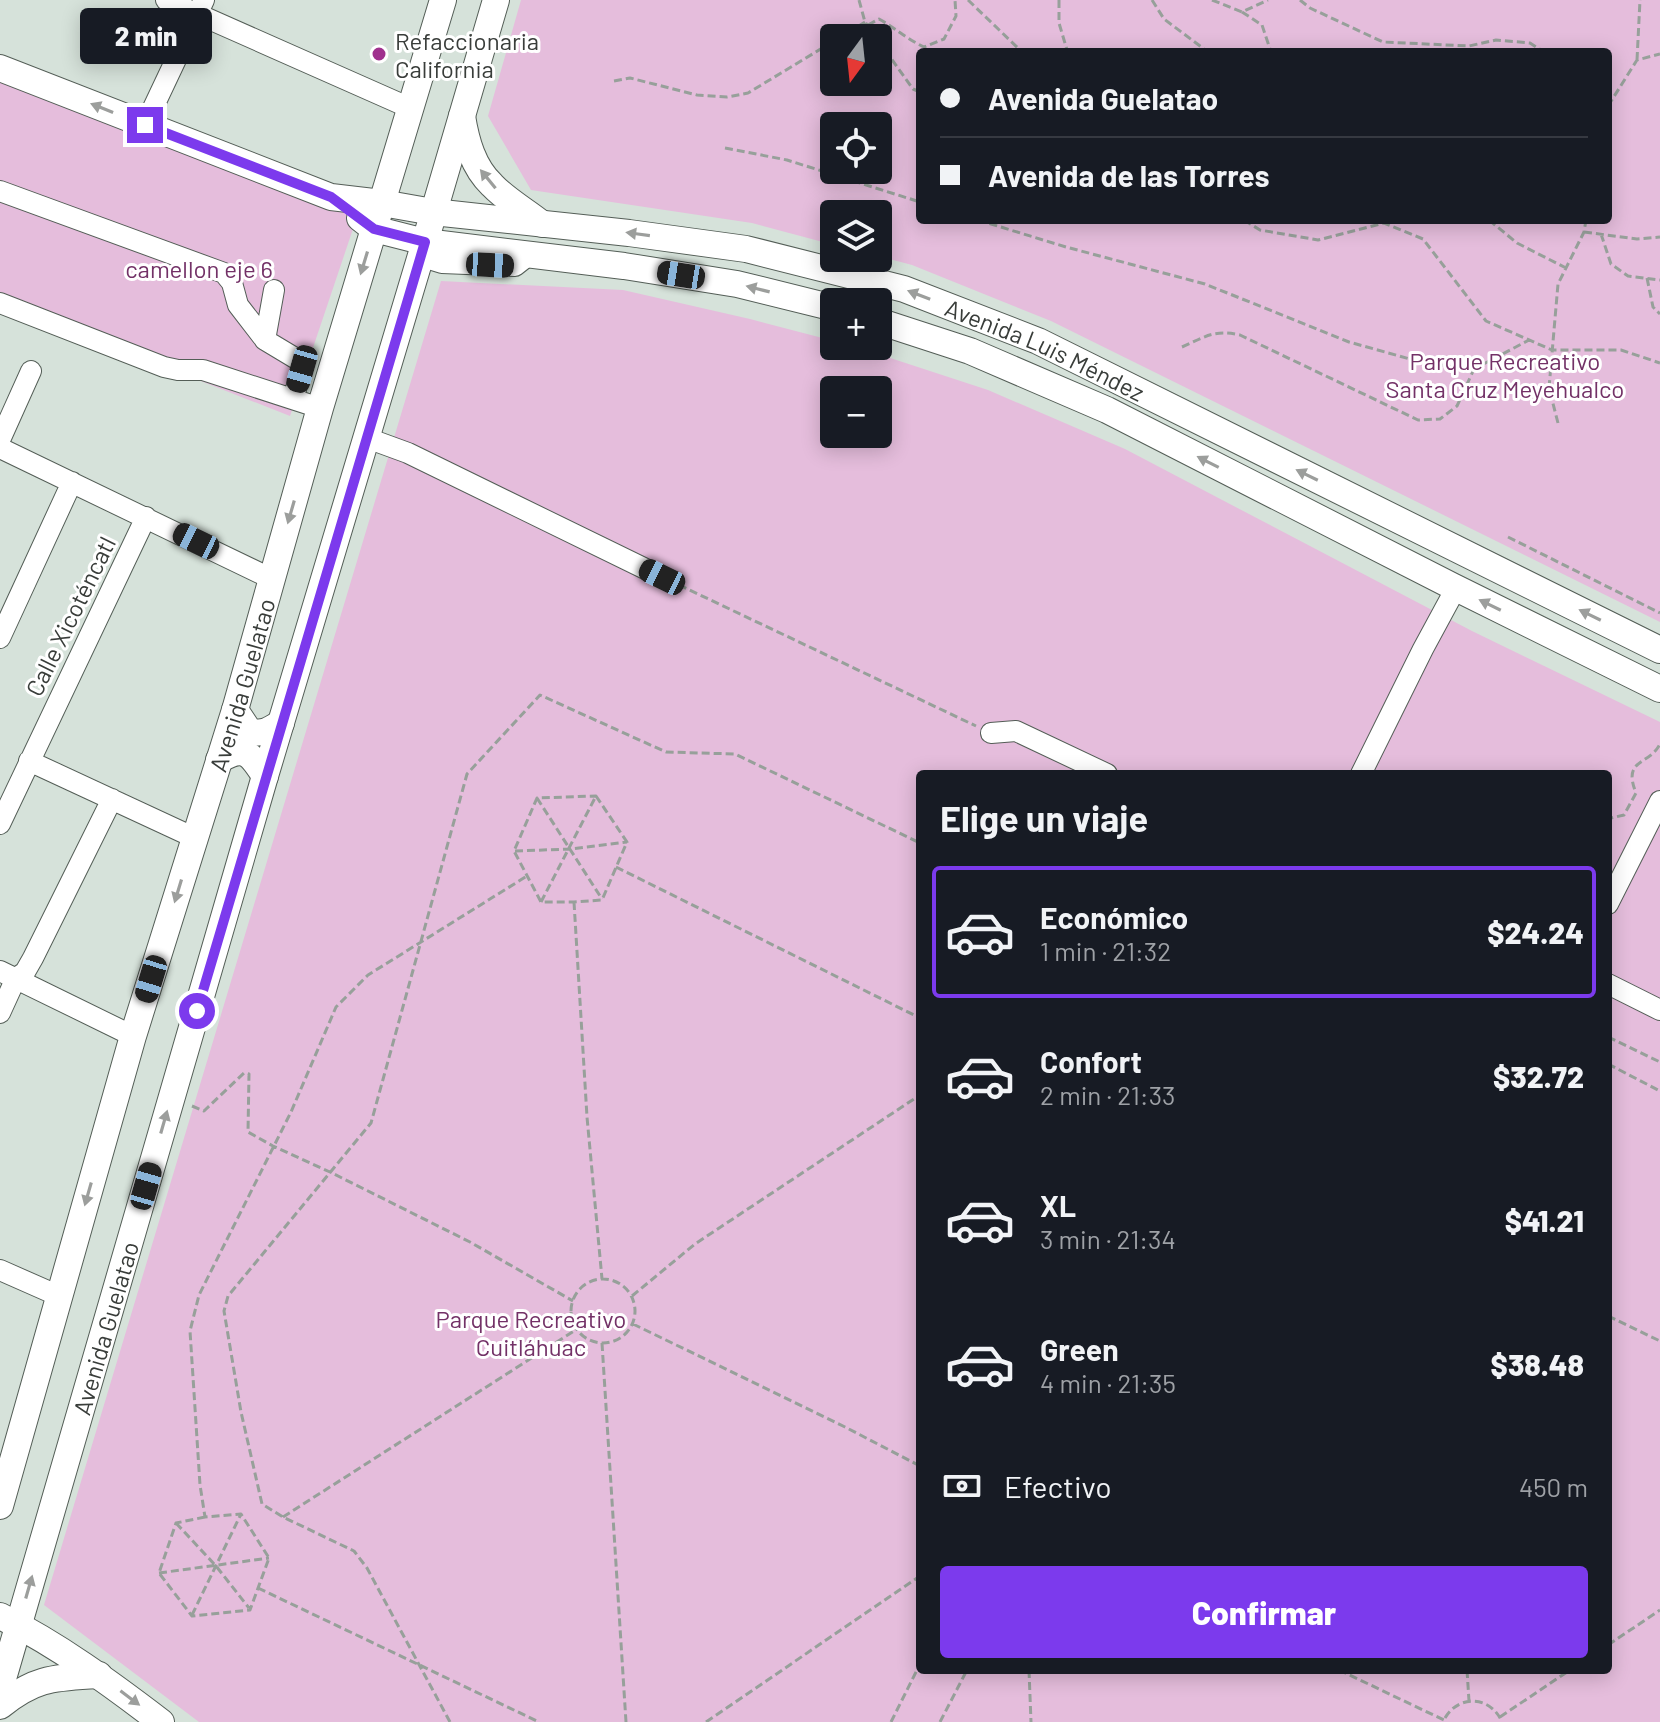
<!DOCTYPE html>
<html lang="es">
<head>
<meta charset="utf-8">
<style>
	:root { --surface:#171b24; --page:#20242c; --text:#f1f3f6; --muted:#9ea1a6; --line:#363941; --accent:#7c3aed }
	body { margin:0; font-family:Barlow,sans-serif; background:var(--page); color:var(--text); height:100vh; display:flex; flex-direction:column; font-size:30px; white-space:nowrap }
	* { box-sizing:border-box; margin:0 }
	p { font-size:26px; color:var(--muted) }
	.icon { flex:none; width:44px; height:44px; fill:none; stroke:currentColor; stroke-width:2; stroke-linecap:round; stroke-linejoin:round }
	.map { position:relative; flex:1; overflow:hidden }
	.details { position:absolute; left:916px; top:770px; width:696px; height:904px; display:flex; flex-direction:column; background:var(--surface); border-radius:8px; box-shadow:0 4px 20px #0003 }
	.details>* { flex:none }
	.top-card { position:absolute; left:916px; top:48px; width:696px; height:176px; border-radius:8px; box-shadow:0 4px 20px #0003; display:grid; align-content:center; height:176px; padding:0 24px; background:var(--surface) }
	.needle { width:52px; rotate:195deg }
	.fabs { position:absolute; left:820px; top:24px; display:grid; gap:16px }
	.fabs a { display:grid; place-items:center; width:72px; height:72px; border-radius:8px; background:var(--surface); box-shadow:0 4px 20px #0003; font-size:40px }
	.end { position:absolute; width:36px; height:36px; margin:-18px; border:10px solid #7c3aed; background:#fff; box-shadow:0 0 0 4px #fff }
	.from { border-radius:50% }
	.bubble { position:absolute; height:56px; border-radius:8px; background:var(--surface); box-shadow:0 4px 20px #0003; font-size:26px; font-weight:800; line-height:56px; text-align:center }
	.car { position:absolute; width:24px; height:48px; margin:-24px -12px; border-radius:10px; box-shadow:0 0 6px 2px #0007; background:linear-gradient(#222 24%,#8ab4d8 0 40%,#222 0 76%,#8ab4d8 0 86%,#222 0) }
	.top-card b { display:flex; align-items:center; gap:28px; height:76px; font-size:30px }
	.top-card b+b { border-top:2px solid var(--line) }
	.top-card i { width:20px; height:20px; background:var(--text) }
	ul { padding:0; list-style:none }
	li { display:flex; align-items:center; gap:24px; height:132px; margin:0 16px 12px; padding:0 8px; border:4px solid transparent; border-radius:8px }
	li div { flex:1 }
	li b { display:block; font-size:30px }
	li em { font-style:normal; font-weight:800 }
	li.current { border-color:var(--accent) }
	li>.icon { width:72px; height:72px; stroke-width:1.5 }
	h2 { padding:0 24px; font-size:36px; line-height:96px }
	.pay { display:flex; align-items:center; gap:20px; height:88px; padding:0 24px; font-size:30px }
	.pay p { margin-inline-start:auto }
	.primary-button { display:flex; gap:16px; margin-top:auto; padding:16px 24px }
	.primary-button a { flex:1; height:92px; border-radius:8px; background:var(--accent); color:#fff; font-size:32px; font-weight:800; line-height:92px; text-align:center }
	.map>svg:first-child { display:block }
	.green { fill:#e5bddc; fill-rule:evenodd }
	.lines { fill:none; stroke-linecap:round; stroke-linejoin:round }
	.minor-casing { stroke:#545e57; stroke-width:22 }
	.major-casing { stroke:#545e57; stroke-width:28 }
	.path { stroke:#97a09a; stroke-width:3; stroke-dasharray:8 4; stroke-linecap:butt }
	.minor { stroke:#fff; stroke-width:20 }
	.major { stroke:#fff; stroke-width:26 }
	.oneway { fill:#9c9e9c }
	.route { stroke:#7c3aed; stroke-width:10 }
	.poi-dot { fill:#a0308e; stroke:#fff; stroke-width:3 }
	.labels { text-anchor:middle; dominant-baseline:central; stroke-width:6; stroke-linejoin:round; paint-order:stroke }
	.poi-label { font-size:24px; fill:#393d3a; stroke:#fff; text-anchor:start }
	.park-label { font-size:24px; fill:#733167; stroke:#fff }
	.street-label { font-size:24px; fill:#393d3a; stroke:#fff }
</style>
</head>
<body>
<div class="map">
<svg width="1660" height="1722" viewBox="0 0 1660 1722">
	<rect width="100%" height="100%" fill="#d6e2da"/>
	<!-- green -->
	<path class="green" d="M521 0H1660V622L1051 321 912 265 878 256V214H834V245L752 223 531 190 488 116ZM834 38H878V82H834ZM920 52H1608V220H920ZM834 126H878V170H834Z
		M0 79 357 217 290 416 0 302Z
		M441 281 623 290 750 319 834 341V346H851L875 353 988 390 1125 449 1472 631 1660 722V1722H199L44 1605ZM834 390H878V434H834ZM920 774H1608V1670H920Z"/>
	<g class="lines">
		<!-- minor casing -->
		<g class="minor-casing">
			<path id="minor" d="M166 0 410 108
				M145 125 204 0
				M0 191 224 273 232 283 238 305 265 340
				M425 242 429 259 442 263 515 266 529 255
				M274 290 265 340 300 361 302 369 293 399
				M0 303 164 367 178 370H203L320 408
				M367 438 408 453 662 577
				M0 440 31 371
				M0 448 272 579
				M0 638 72 482
				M991 733 1016 731 1107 774
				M29 761 195 838
				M1361 774 1423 649 1456 588
				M0 824 146 517
				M1608 904 1660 801
				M0 971 133 1036
				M1608 984 1660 1010
				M0 1013 16 978 25 972 33 958 112 799
				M0 1270 59 1296"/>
		</g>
		<!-- major casing -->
		<g class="major-casing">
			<g id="major">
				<path id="s1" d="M0 68 331 197 382 203 433 212 629 233 746 249 904 289 1038 341 1660 650"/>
				<path d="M462 116C466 141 473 167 492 185 506 200 526 211 542 224"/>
				<path d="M360 218 374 229 425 242 624 266 737 284 834 308"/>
				<path d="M878 321 970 351 1107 410 1452 586 1660 689"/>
				<path d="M235 710 249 731C263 735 270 730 281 723"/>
				<path d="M219 760C245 745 250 753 265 776"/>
				<path id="s2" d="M0 1506 133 1036 235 710 320 408 443 0"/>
				<path d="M0 1616C58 1645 110 1683 161 1722"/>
				<path id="s3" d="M0 1689 265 776 425 242 496 0"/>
				<path d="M0 1706C36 1677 54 1678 99 1675"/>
			</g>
		</g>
		<!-- path -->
		<path class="path" d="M859 0 865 22 877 38
			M968 0 1019 49 1027 52
			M1059 0V23L1067 50 1071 52
			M1152 0 1164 19 1208 52
			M1212 0 1242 12 1268 0
			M1300 0 1310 8 1383 42 1469 46 1496 40 1530 43 1544 52
			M1242 12 1262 25 1271 52
			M868 25 879 19C895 28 907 39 924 47L944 39 956 16 955 0
			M839 38 865 22
			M878 40 913 89 920 92
			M1637 60 1640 0
			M614 81 630 78 697 95 727 97 748 93 834 41
			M1608 106 1637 60 1660 54
			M725 148 787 160 920 202
			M978 220 1066 247 1205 284 1349 342 1428 364 1474 369 1529 340
			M1244 220 1260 230 1318 240 1384 223 1423 239 1486 321 1552 350H1621L1660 363
			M1489 220 1517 243 1566 268
			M1584 232 1637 239 1660 237
			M1601 234 1611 264 1628 276 1660 280
			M1647 278 1653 307 1660 314
			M1182 347C1205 337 1214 329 1240 335L1418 420 1440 419 1457 406 1474 369
			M1558 423 1549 388 1558 284 1584 232 1586 220
			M1508 537 1660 613
			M679 585 976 726
			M596 796 627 842 602 900 574 902H541L514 851 537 798Z
			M537 798 602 899
			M1608 823 1611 818 1624 815 1636 793C1622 758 1649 766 1660 744
			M515 851 570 849 627 842
			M616 867 920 1018
			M541 902 596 796
			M574 902 587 1117 602 1279
			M1608 1037 1660 1062
			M1608 1064 1660 1091
			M192 1106 204 1111 244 1073 249 1074 248 1132 273 1146 330 1172 470 1242 573 1301
			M571 1311a32 32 0 1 1 64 0a32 32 0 1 1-64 0Z
			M632 1296 695 1244 920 1095
			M1608 1316 1660 1341
			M633 1324 845 1427 920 1466
			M602 1343 626 1722
			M205 1517 176 1523 159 1573 192 1616 250 1610 269 1558 241 1514 205 1517 200 1485 190 1331 199 1295 291 1112 336 1007 368 975 527 876
			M283 1517 577 1329
			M176 1523 216 1566 249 1608
			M159 1573 269 1558
			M258 1588 539 1722
			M192 1615 241 1514
			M1608 1645 1660 1610
			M1029 1670 1031 1722
			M1339 1670 1444 1720
			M1467 1670 1469 1701
			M1500 1717 1570 1670
			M1445 1718C1459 1694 1491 1696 1502 1722
			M450 1722 367 1568 354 1551 283 1517 262 1504 241 1412 224 1311 228 1296 371 1123 467 774 540 695 666 752 735 754 920 843
			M706 1722 920 1576
			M891 1722 920 1664
			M940 1722 967 1670"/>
		<!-- minor -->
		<use href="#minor" class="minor"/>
		<!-- major -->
		<use href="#major" class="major"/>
	</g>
	<!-- one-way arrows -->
	<defs><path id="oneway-solid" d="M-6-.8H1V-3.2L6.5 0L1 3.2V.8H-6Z" transform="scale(2)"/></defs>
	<g class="oneway">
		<use href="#oneway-solid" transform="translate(102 108) rotate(-158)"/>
		<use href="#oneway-solid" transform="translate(488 179) rotate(-129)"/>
		<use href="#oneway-solid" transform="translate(638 234) rotate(-172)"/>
		<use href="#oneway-solid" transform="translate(364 263) rotate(107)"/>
		<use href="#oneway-solid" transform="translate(758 289) rotate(-166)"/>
		<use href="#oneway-solid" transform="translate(919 295) rotate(-159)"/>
		<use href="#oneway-solid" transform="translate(1208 462) rotate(-153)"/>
		<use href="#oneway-solid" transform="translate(1307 475) rotate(-154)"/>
		<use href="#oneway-solid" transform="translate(291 512) rotate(106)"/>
		<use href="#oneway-solid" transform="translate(1490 605) rotate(-154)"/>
		<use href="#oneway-solid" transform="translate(1590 615) rotate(-154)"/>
		<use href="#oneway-solid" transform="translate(178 891) rotate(107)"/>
		<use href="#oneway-solid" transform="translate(164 1122) rotate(-74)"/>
		<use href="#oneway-solid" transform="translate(88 1194) rotate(106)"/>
		<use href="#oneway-solid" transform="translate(29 1587) rotate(-74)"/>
		<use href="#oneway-solid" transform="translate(130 1698) rotate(37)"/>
	</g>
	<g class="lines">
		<!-- route -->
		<path class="route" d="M145 125 331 197 374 229 425 242 197 1011"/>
	</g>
	<!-- markers -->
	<circle class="poi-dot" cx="379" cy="54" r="8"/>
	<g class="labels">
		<!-- poi labels -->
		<g class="poi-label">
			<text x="395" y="40">Refaccionaria<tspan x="395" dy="28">California</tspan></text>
		</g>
		<!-- park labels -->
		<g class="park-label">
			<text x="199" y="268">camellon eje 6</text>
			<text x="1505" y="360">Parque Recreativo<tspan x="1505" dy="28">Santa Cruz Meyehualco</tspan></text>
			<text x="531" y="1318">Parque Recreativo<tspan x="531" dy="28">Cuitláhuac</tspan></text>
		</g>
		<!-- street labels -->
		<g class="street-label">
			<text stroke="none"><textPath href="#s1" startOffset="1090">Avenida Luis Méndez</textPath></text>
			<text transform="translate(70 616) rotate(-64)">Calle Xicoténcatl</text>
			<text stroke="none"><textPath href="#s2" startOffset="856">Avenida Guelatao</textPath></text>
			<text stroke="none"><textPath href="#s3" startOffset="376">Avenida Guelatao</textPath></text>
		</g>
	</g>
</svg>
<div class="fabs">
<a><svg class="needle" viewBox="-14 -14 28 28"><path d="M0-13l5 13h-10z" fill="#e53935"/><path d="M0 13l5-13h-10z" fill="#9ea1a6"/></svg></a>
<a><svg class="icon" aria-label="locate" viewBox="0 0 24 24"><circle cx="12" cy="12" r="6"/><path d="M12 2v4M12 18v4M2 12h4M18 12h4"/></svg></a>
<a><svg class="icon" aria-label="layers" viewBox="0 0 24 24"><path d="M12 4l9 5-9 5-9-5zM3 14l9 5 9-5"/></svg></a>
<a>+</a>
<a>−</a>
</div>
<i class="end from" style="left:197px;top:1011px"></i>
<i class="end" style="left:145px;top:125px"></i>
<div class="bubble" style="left:80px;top:8px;width:132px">2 min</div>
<i class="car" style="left:490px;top:265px;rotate:93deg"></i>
<i class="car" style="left:681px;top:275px;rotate:279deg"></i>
<i class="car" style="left:302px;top:369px;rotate:196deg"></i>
<i class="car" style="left:196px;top:541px;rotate:296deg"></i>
<i class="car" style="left:662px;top:577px;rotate:296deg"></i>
<i class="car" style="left:151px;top:979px;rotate:197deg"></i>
<i class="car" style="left:146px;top:1186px;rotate:16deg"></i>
<div class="top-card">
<b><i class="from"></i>Avenida Guelatao</b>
<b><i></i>Avenida de las Torres</b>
</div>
<section class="details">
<h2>Elige un viaje</h2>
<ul>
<li class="current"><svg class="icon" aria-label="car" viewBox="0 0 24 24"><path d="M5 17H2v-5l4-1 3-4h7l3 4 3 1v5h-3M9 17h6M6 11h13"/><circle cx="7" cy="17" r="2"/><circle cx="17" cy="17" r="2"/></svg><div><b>Económico</b><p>1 min · 21:32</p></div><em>$24.24</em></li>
<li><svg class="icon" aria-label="car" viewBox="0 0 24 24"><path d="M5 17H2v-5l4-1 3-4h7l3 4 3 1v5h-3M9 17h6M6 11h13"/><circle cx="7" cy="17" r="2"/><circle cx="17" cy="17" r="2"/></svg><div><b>Confort</b><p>2 min · 21:33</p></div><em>$32.72</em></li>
<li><svg class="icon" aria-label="car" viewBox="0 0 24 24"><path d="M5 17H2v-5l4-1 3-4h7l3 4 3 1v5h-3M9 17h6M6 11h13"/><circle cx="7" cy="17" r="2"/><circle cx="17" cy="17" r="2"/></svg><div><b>XL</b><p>3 min · 21:34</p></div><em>$41.21</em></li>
<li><svg class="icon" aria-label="car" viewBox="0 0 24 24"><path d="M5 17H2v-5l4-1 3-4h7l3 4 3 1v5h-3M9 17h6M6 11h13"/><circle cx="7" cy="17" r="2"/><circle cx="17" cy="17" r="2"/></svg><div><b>Green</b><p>4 min · 21:35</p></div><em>$38.48</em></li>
</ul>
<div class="pay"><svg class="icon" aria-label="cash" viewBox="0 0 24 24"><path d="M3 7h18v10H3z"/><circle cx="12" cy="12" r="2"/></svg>Efectivo<p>450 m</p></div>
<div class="primary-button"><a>Confirmar</a></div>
</section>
</div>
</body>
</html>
